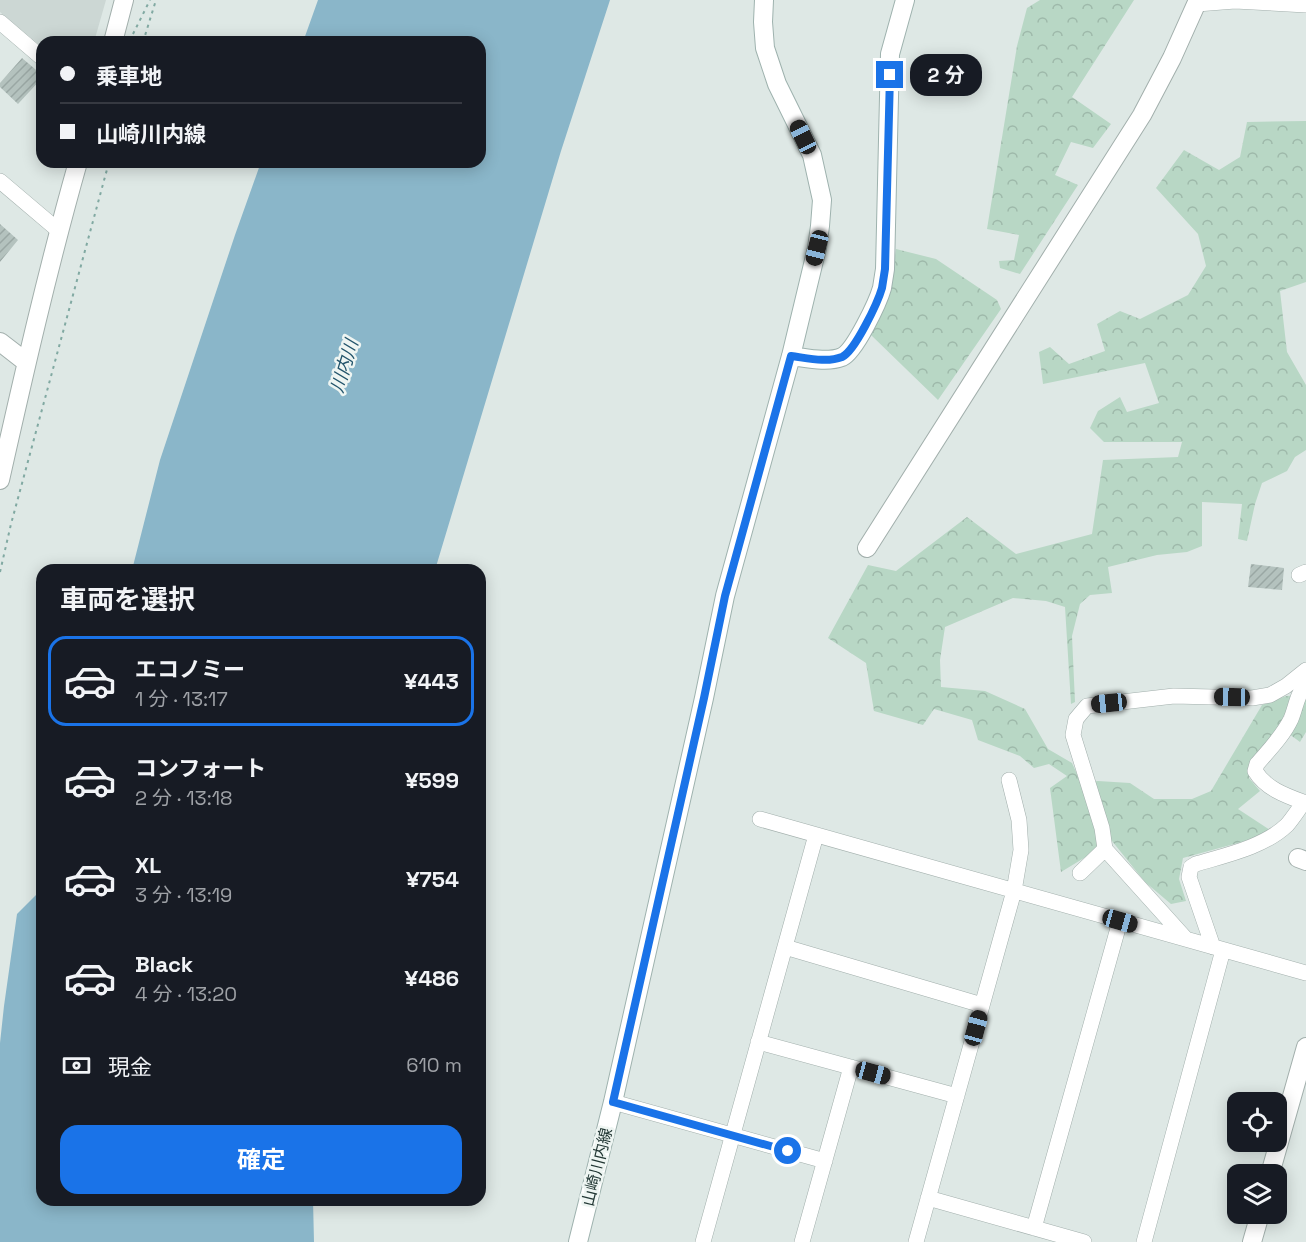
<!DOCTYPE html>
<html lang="ja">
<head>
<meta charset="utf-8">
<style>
	:root { --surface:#171b24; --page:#242831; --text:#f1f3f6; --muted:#9ea1a6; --line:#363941; --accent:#1a73e8 }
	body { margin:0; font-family:"Space Grotesk","Noto Sans JP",sans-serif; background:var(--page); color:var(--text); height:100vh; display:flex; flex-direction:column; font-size:22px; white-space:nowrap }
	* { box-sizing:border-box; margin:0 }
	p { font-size:20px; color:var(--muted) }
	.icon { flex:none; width:33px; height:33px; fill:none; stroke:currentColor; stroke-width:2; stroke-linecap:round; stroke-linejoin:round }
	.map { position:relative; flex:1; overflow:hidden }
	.drawer { position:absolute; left:36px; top:564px; width:450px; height:642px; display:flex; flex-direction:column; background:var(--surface); border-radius:18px; box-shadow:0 3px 15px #0003 }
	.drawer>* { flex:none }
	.hud { position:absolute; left:36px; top:36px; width:450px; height:132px; border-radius:18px; box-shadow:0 3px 15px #0003; display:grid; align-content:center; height:132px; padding:0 24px; background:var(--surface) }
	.fabs { position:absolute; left:1227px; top:1092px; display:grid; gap:12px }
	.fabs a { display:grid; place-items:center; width:60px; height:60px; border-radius:12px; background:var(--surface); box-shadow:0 3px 15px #0003; font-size:30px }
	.end { position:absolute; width:27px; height:27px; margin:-14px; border:8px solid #1a73e8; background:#fff; box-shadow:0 0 0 3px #fff }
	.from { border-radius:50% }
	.bubble { position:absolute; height:42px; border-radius:18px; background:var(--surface); box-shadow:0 3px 15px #0003; font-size:20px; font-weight:700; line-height:42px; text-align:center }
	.car { position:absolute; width:18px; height:36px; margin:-18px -9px; border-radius:8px; box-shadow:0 0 4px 2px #0007; background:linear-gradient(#222 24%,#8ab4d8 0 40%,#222 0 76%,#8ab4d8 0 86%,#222 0) }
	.hud b { display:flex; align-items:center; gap:21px; height:57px; font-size:22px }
	.hud b+b { border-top:2px solid var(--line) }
	.hud i { width:15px; height:15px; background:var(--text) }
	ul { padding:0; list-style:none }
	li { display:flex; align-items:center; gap:18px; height:90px; margin:0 12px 9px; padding:0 12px; border:3px solid transparent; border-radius:18px }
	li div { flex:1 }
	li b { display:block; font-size:22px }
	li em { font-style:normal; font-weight:700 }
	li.active { border-color:var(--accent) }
	li>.icon { width:54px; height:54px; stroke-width:1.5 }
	h2 { padding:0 24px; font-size:27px; line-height:72px }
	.pay { display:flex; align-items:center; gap:15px; height:66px; padding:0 24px; font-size:22px }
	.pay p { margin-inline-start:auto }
	.cta { display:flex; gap:12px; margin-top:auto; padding:12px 24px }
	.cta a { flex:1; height:69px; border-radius:18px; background:var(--accent); color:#fff; font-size:24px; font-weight:700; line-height:69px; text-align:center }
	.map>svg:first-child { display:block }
	.built { fill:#ccd7d4 }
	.forest { fill:url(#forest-crowns) }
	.water { fill:#8ab6c9 }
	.building { fill:url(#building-hatch) }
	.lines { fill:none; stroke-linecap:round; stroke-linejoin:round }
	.minor-casing { stroke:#a2afac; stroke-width:16 }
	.tertiary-casing { stroke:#a2afac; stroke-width:20 }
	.secondary-casing { stroke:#9eb2ae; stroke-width:20 }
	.path { stroke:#81a9a2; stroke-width:2; stroke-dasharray:3 4.5; stroke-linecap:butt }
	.minor { stroke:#fff; stroke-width:15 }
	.tertiary { stroke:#fff; stroke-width:18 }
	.secondary { stroke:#fff; stroke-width:18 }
	.route { stroke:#1a73e8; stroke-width:8 }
	.labels { text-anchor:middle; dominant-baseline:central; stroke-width:5; stroke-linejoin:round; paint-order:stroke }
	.street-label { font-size:16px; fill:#213633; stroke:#eef5f2 }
	.water-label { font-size:18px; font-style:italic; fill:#22546b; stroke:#eef5f2 }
</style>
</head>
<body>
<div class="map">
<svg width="1306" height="1242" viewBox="0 0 1306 1242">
	<defs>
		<pattern id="forest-crowns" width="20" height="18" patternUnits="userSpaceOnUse" patternTransform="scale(1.5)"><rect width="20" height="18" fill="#b8d7c5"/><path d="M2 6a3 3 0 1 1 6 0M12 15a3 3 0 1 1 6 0" fill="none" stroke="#9eb9aa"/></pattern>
		<pattern id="building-hatch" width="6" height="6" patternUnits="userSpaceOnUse" patternTransform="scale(1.5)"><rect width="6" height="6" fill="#b4c2be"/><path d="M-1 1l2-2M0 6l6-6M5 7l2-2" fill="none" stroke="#9aa7a4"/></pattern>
	</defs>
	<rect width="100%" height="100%" fill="#dee8e5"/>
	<!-- built -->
	<path class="built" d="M0 0H106L94 42H42V47L0 12Z"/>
	<!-- forest -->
	<path class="forest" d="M1040 0H1134L1072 97 1111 124 1093 148 1071 142 1055 175 1078 185 1020 274 1000 268 999 261 1014 260 1019 235 987 229 1017 46 1027 8Z
		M1306 121V282L1280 291 1287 352 1306 385V450L1295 457 1287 471 1262 483 1255 504 1247 541 1238 539 1242 504 1202 502V546L1187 552 1157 555 1108 567 1112 593 1090 595 1080 604 1072 636 1075 702 1071 704 1065 607 1046 601 1013 598 945 627 940 660 941 687 985 691 1025 709 1048 749 1072 763 1081 783 1098 781 1130 783 1154 799H1192L1211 791 1262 705 1286 696 1306 695V732L1300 742 1281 728 1275 731 1249 764V778L1260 791 1238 809 1270 830 1256 838 1183 858 1179 879 1186 901 1171 904 1145 882 1112 841 1061 872 1050 788 1067 776 1049 764 1034 768 1020 756 978 740 972 720 934 709 923 725 874 711 866 663 828 638 868 565 896 571 967 517 1016 554 1092 534 1103 460 1178 457 1182 442H1104L1090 428 1098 411 1120 397 1127 412 1159 403 1145 363 1043 384 1039 352 1050 347 1069 364 1105 351 1097 324 1120 311 1140 319 1188 295 1206 266 1198 234 1156 188 1184 150 1219 170 1240 157 1247 122Z
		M896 249 936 259 997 300 1001 309 938 400 871 335 890 287Z"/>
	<!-- water -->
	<path class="water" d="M318 0H610L561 151 435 570H132L160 460 235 235 261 162H480V42H303Z
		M42 889V1200H313L314 1242H0V1043L4 1006 17 914Z"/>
	<!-- building -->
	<path class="building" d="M22 58 42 75V78L18 104 0 87V83Z
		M0 224 18 240 0 262Z
		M1251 564 1284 568 1282 590 1248 587Z"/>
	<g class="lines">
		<!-- minor casing -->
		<g class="minor-casing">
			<path id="minor" d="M1197 4 1235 1 1306 5
				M0 22 42 58
				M0 181 59 231
				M1299 575 1306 572
				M1306 684C1297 694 1296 707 1291 719 1283 736 1269 750 1257 764L1255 771C1266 789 1287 796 1306 803
				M760 819 1306 973
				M1105 849 1186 939
				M1080 873 1105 849 1102 828 1073 735 1076 719 1087 706 1174 696 1252 698 1270 695 1286 686 1306 670
				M785 947 982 1005
				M1213 947 1189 877 1191 867 1196 864C1226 855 1264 847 1287 825 1293 818 1298 810 1304 802
				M758 1042 957 1096
				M613 1102 825 1161
				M928 1198 1084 1242
				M1034 1228 1120 921
				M703 1242 816 835
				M802 1242 851 1067
				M916 1242 1014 891 1021 850 1019 820 1009 780
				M1144 1242 1223 950"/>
		</g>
		<!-- tertiary casing -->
		<g class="tertiary-casing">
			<path id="tertiary" d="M113 42 124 0
				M0 342 26 362
				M0 480C24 373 48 268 78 162
				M867 548 1142 115 1172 58 1198 0
				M1298 858 1306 861
				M1270 1174 1306 1047
				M1252 1242 1260 1214"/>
		</g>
		<!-- secondary casing -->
		<g class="secondary-casing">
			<path id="secondary" d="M791 356C807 358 827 363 842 357 855 351 878 302 882 288 883 282 884 275 885 269L890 54 905 0
				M578 1242 613 1102 704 698 725 596 791 356 817 248 820 226 822 200 812 155 777 84 765 48 763 22 764 0"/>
		</g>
		<!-- path -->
		<path class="path" d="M133 34 150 0
			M143 42 156 0
			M0 572 11 524 109 162"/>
		<!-- minor -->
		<use href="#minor" class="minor"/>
		<!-- tertiary -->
		<use href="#tertiary" class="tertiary"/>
		<!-- secondary -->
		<use href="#secondary" class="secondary"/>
	</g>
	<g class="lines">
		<!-- route -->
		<path class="route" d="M788 1151 613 1102 704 698 725 596 791 356C807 358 827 363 842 357 855 351 878 302 882 288 883 282 884 275 885 269L890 75"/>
	</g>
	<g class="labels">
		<!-- street labels -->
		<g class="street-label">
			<text transform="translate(597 1167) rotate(-76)">山崎川内線</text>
		</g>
		<!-- water labels -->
		<g class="water-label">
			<text transform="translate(344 366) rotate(-73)">川内川</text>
		</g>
	</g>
</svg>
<div class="fabs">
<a><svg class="icon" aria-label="locate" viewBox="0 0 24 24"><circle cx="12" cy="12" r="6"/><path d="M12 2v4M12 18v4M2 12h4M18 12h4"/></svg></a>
<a><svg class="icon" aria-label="layers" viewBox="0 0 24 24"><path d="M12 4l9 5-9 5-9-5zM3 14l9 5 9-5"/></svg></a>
</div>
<i class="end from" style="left:788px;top:1151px"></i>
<i class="end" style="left:890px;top:75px"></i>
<div class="bubble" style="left:910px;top:54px;width:72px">2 分</div>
<i class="car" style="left:803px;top:137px;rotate:334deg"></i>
<i class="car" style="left:817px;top:248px;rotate:194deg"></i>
<i class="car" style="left:1232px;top:697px;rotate:271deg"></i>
<i class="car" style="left:1109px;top:703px;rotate:264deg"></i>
<i class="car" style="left:1120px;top:921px;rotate:106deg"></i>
<i class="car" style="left:976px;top:1028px;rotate:15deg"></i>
<i class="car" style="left:873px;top:1073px;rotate:105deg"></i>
<div class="hud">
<b><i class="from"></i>乗車地</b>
<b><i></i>山崎川内線</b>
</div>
<section class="drawer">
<h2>車両を選択</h2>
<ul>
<li class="active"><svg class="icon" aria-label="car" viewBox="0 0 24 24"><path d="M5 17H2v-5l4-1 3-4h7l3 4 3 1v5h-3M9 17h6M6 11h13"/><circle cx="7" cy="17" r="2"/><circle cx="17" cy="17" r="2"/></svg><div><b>エコノミー</b><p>1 分 · 13:17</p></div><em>¥443</em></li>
<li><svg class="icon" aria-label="car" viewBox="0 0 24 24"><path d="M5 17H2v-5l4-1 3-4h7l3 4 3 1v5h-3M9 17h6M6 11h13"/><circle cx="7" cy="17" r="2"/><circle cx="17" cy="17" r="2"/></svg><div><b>コンフォート</b><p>2 分 · 13:18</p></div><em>¥599</em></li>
<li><svg class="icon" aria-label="car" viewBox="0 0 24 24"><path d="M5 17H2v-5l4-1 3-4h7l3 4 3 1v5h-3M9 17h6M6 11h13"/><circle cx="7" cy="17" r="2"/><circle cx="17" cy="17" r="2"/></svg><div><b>XL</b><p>3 分 · 13:19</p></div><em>¥754</em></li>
<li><svg class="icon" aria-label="car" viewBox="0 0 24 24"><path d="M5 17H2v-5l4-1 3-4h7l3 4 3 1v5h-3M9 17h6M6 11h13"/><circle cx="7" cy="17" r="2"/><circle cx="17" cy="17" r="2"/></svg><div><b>Black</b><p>4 分 · 13:20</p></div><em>¥486</em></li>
</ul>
<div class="pay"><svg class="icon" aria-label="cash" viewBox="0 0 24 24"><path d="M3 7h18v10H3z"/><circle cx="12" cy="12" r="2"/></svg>現金<p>610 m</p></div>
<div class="cta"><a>確定</a></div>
</section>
</div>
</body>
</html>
